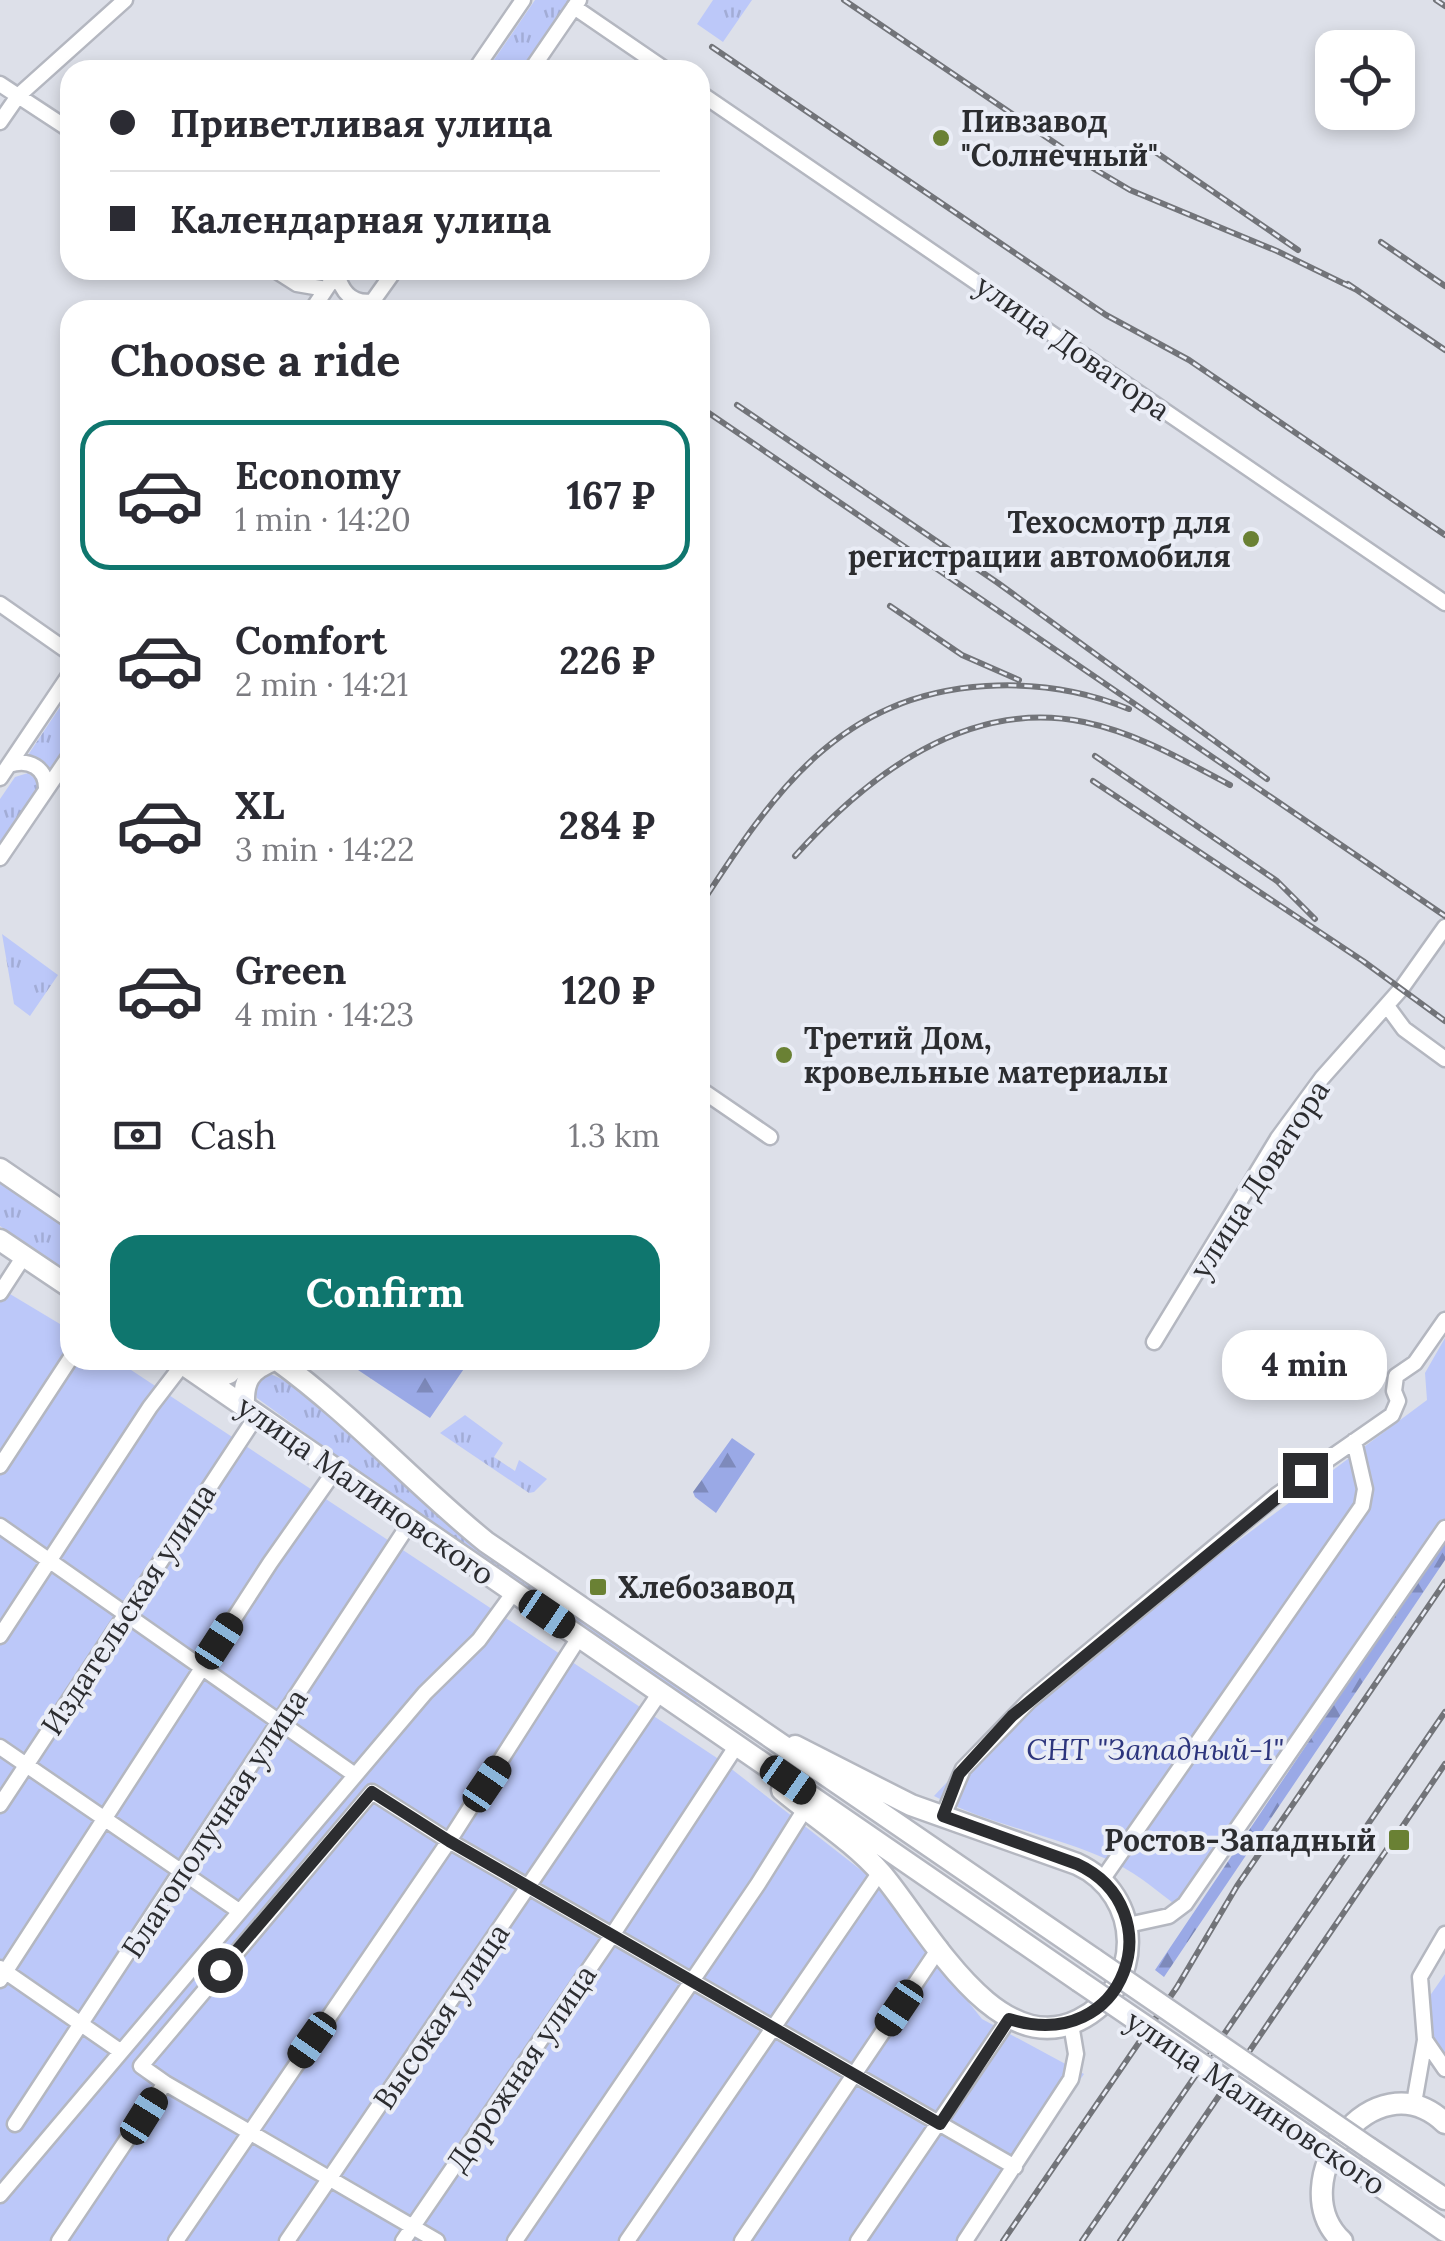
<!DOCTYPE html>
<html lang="en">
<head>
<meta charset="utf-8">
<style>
	:root { --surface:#fff; --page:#f7f7f7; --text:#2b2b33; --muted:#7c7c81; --line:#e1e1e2; --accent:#0f766e }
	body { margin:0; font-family:Lora,serif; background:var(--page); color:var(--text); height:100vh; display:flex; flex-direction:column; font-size:38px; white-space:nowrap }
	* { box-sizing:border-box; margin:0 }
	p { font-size:32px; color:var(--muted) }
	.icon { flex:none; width:55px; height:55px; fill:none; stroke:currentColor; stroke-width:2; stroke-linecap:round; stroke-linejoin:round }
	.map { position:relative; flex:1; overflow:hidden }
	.details { position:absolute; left:60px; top:300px; width:650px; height:1070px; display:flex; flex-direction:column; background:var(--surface); border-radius:30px; box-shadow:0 5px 15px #0003 }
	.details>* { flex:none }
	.guide { position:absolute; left:60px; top:60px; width:650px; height:220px; border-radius:30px; box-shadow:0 5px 15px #0003; display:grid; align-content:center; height:220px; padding:0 50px; background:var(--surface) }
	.buttons { position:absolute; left:1315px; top:30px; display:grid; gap:20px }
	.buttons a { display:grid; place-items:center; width:100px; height:100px; border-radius:20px; background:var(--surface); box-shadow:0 5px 15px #0003; font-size:50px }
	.end { position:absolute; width:45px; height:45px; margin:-22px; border:12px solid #2c2d30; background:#fff; box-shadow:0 0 0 5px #fff }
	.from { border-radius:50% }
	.bubble { position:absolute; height:70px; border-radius:30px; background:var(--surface); box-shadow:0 5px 15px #0003; font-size:32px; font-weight:700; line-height:70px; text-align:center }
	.car { position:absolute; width:30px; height:60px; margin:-30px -15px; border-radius:12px; box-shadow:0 0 8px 2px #0007; background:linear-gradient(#222 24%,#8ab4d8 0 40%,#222 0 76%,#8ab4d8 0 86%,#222 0) }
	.guide b { display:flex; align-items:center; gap:35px; height:95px; font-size:38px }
	.guide b+b { border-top:2px solid var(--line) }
	.guide i { width:25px; height:25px; background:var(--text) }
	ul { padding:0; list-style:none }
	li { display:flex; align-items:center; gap:30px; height:150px; margin:0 20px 15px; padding:0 30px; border:5px solid transparent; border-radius:30px }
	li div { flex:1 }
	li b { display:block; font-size:38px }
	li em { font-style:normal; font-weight:700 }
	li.active { border-color:var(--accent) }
	li>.icon { width:90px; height:90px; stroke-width:1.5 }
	h2 { padding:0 50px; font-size:45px; line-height:120px }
	.pay { display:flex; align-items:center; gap:25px; height:110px; padding:0 50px; font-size:38px }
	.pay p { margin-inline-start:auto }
	.action { display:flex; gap:20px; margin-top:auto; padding:20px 50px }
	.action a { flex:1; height:115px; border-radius:30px; background:var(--accent); color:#fff; font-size:40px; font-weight:700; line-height:115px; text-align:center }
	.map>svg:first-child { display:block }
	.grass { fill:url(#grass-tufts) }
	.forest { fill:url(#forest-firs) }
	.garden { fill:#bcc8f9 }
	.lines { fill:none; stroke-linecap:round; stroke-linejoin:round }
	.minor-casing { stroke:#b4b7c0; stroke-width:19 }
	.highway-casing { stroke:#b4b7c0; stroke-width:25 }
	.minor { stroke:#fff; stroke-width:14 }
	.highway { stroke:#fff; stroke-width:20 }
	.rail-casing { stroke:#727479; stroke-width:6 }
	.rail { stroke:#eaedf6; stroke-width:2.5; stroke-dasharray:8; stroke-linecap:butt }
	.highway-bridge-casing { stroke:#b4b7c0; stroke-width:25; stroke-linecap:butt }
	.highway-bridge { stroke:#fff; stroke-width:20 }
	.route { stroke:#2c2d30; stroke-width:12 }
	.poi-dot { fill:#6a8134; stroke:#eaedf6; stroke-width:4 }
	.labels { text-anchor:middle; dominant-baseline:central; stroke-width:8; stroke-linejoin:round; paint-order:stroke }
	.poi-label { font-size:30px; font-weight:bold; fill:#2c2d30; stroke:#eaedf6; text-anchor:start }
	.street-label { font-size:30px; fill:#2c2d30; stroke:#eaedf6 }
	.park-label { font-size:30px; font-style:italic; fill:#2d357d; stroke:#eaedf6 }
</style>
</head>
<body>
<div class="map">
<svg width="1445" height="2241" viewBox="0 0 1445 2241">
	<defs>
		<pattern id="grass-tufts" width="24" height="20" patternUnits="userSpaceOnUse" patternTransform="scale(2.5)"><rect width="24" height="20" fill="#bcc8f9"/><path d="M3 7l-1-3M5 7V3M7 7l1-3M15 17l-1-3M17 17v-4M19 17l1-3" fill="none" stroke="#a2acd6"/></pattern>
		<pattern id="forest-firs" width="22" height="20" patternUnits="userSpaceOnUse" patternTransform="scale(2.5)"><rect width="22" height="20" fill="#9aa9e6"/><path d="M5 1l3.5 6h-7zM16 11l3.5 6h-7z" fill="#7e8abb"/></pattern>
	</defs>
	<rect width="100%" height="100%" fill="#dde0e9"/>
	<!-- grass -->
	<path class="grass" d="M535 0H573L524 70H487Z
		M713 0H752L723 42 697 24Z
		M70 692V745L53 771 42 760 28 755Z
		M28 773 38 781V793L0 848V799L15 777Z
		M2 934 58 975 30 1016 14 1004Z
		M0 1181 70 1229V1275L0 1226Z
		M268 1373C323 1394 369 1456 415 1492 506 1565 604 1630 698 1699L695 1705 415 1513 257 1398 253 1383Z
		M465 1415 503 1443 494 1457 515 1471 519 1460 547 1479 534 1492 529 1493 440 1433Z"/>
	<!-- forest -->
	<path class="forest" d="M343 1360H470L430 1418Z
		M732 1438 755 1454 716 1513 695 1497 693 1492Z
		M1445 1539V1560L1164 1977 1155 1970Z"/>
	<!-- garden -->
	<path class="garden" d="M0 1288 70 1330V1360H116L720 1760 866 1874 982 2019 1084 2074 970 2241H0Z
		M1445 1338V1533L1185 1912C1163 1896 1140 1875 1115 1863 1056 1835 991 1826 934 1796L1022 1702 1427 1400 1425 1373Z
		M1445 1974V2072L1420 2010Z"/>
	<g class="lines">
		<!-- minor casing -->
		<g class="minor-casing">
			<path id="minor" d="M574 7 666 70
				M475 70 523 0
				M531 70 579 0
				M0 84 70 130
				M700 93 1445 603
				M0 122 18 96 125 0
				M275 270 297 284 326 289
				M337 272C341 292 352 305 374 301
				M370 305 395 270
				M312 310 330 283
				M0 604 70 653
				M9 765C29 758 47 768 46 790
				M0 778 70 674
				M0 858 70 755
				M1387 1006 1404 1029 1445 1059
				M700 1089 770 1137
				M0 1293 24 1256
				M1154 1342 1278 1138 1322 1078 1401 989 1445 927
				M0 1466 70 1359
				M0 1526 355 1775
				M0 1636 150 1407 183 1364
				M0 1747 239 1911
				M0 1805 257 1415
				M943 1816 963 1769 1029 1701 1277 1495 1392 1415 1398 1401 1394 1391 1396 1376 1415 1363 1445 1320
				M1102 1880 1362 1506 1365 1489 1354 1441
				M1128 1925 1169 1916 1185 1904 1445 1528
				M0 1968 120 2051
				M0 1980 270 1563 336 1469
				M1425 2040 1445 2069
				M1414 2103 1425 2040 1420 1977 1445 1934
				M15 2124 411 1521
				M0 2195 425 1693 479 1640 514 1592
				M59 2241 165 2083
				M176 2241 449 1841 580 1636
				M287 2241 661 1691
				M403 2241 613 1934 737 1745
				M437 2241 165 2083 141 2066 372 1792 449 1841 1015 2167
				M515 2241 758 1884 805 1809
				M627 2241 880 1872
				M742 2241 940 1947
				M858 2241 1009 2019
				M965 2241 1071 2079 1076 2054 1071 2024"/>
		</g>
		<!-- highway casing -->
		<g class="highway-casing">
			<path id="highway" d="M0 1169 70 1217
				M0 1240 70 1287
				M177 1360 1079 1981
				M277 1360C353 1415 414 1484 486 1542L1094 1959
				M208 1381 229 1373 239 1360
				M244 1406C243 1380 249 1370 274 1360
				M782 1790C814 1817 853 1841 881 1873 925 1924 995 2062 1079 2020 1145 1987 1144 1895 1077 1864L911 1805 795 1746
				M1369 2148 1445 2199
				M1355 2169 1445 2231
				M1342 2241C1280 2183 1374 2055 1445 2123"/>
		</g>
		<!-- minor -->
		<use href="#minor" class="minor"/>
		<!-- highway -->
		<use href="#highway" class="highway"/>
		<!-- rail casing -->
		<g class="rail-casing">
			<path id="rail" d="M844 0 1086 164 1130 190 1277 251 1357 290
				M1436 0 1445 6
				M712 47 1106 315 1189 360 1445 535
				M1154 151 1298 250
				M1381 242 1445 286
				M1348 284 1445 350
				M737 405 998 583 1267 779
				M700 407 1445 916
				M890 606 962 655 1019 680
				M1095 756 1277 881 1315 919
				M1093 781 1363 961 1445 1021
				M795 856C868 775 967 698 1084 722 1137 733 1183 760 1230 785
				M700 906C774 792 839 695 986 686 1035 683 1083 690 1129 709
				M1003 2241 1177 1987 1237 1886 1445 1582
				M1082 2241 1445 1712
				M1120 2241 1445 1764"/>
		</g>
		<!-- rail -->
		<use href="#rail" class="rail"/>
		<!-- highway-bridge casing -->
		<g class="highway-bridge-casing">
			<path id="highway-bridge" d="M1094 1959 1369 2148
				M1079 1981 1355 2169"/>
		</g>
		<!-- highway-bridge -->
		<use href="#highway-bridge" class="highway-bridge"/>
	</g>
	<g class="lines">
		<!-- route -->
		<path class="route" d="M220 1970 372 1792 449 1841 940 2124 1009 2019C1127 2056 1174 1909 1077 1864L943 1816 959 1774 1012 1716 1305 1475"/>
	</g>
	<!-- markers -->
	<g class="poi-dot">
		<circle cx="941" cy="138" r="10"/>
		<circle cx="1251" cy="539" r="10"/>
		<circle cx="784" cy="1055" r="10"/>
		<rect x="588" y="1577" width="20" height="20" rx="5"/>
		<rect x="1387" y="1828" width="24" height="24" rx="5"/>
	</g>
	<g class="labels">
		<!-- poi labels -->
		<g class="poi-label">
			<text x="961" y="121">Пивзавод<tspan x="961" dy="34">"Солнечный"</tspan></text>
			<text x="1231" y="522" text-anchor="end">Техосмотр для<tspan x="1231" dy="34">регистрации автомобиля</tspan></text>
			<text x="804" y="1038">Третий Дом,<tspan x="804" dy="34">кровельные материалы</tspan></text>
			<text x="618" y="1587">Хлебозавод</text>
			<text x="1376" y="1840" text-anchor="end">Ростов-Западный</text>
		</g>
		<!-- street labels -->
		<g class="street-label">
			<text transform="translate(1073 347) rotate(35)">улица Доватора</text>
			<text transform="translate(1259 1179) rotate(-57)">улица Доватора</text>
			<text transform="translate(366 1490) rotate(35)">улица Малиновского</text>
			<text transform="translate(128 1609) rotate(-57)">Издательская улица</text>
			<text transform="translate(214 1823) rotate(-57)">Благополучная улица</text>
			<text transform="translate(441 2016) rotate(-56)">Высокая улица</text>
			<text transform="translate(521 2068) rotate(-56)">Дорожная улица</text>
			<text transform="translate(1256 2102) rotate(34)">улица Малиновского</text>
		</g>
		<!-- park labels -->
		<g class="park-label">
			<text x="1155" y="1749">СНТ "Западный-1"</text>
		</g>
	</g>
</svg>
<div class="buttons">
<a><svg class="icon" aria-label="locate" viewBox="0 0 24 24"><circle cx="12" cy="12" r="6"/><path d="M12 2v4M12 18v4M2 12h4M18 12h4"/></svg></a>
</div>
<i class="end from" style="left:220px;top:1970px"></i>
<i class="end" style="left:1305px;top:1475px"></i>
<div class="bubble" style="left:1222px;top:1330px;width:165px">4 min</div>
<i class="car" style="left:547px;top:1614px;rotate:124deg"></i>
<i class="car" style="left:219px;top:1641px;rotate:33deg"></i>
<i class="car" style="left:788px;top:1780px;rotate:125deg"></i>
<i class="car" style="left:487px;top:1784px;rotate:34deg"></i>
<i class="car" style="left:899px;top:2008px;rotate:214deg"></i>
<i class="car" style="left:312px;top:2040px;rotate:215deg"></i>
<i class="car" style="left:144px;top:2116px;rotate:32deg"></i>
<div class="guide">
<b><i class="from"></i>Приветливая улица</b>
<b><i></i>Календарная улица</b>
</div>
<section class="details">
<h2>Choose a ride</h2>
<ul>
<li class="active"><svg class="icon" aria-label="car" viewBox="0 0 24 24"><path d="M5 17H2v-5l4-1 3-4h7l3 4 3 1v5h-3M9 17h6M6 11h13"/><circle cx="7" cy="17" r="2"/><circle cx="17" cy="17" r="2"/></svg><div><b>Economy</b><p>1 min · 14:20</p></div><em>167 ₽</em></li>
<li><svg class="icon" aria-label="car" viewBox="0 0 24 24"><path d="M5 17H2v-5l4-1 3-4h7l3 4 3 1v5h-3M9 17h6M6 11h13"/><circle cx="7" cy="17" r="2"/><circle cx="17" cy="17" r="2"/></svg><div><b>Comfort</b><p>2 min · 14:21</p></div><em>226 ₽</em></li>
<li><svg class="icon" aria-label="car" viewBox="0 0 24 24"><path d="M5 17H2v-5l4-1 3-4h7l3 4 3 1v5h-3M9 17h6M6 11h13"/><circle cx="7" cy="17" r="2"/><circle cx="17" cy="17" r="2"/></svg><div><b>XL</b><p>3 min · 14:22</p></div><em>284 ₽</em></li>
<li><svg class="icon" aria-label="car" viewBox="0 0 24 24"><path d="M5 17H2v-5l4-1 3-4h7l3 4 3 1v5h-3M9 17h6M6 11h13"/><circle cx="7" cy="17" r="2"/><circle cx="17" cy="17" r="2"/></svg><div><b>Green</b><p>4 min · 14:23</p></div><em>120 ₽</em></li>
</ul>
<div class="pay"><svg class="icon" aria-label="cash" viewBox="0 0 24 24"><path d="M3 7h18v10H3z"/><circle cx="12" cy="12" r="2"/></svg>Cash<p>1.3 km</p></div>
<div class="action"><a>Confirm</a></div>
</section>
</div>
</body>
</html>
